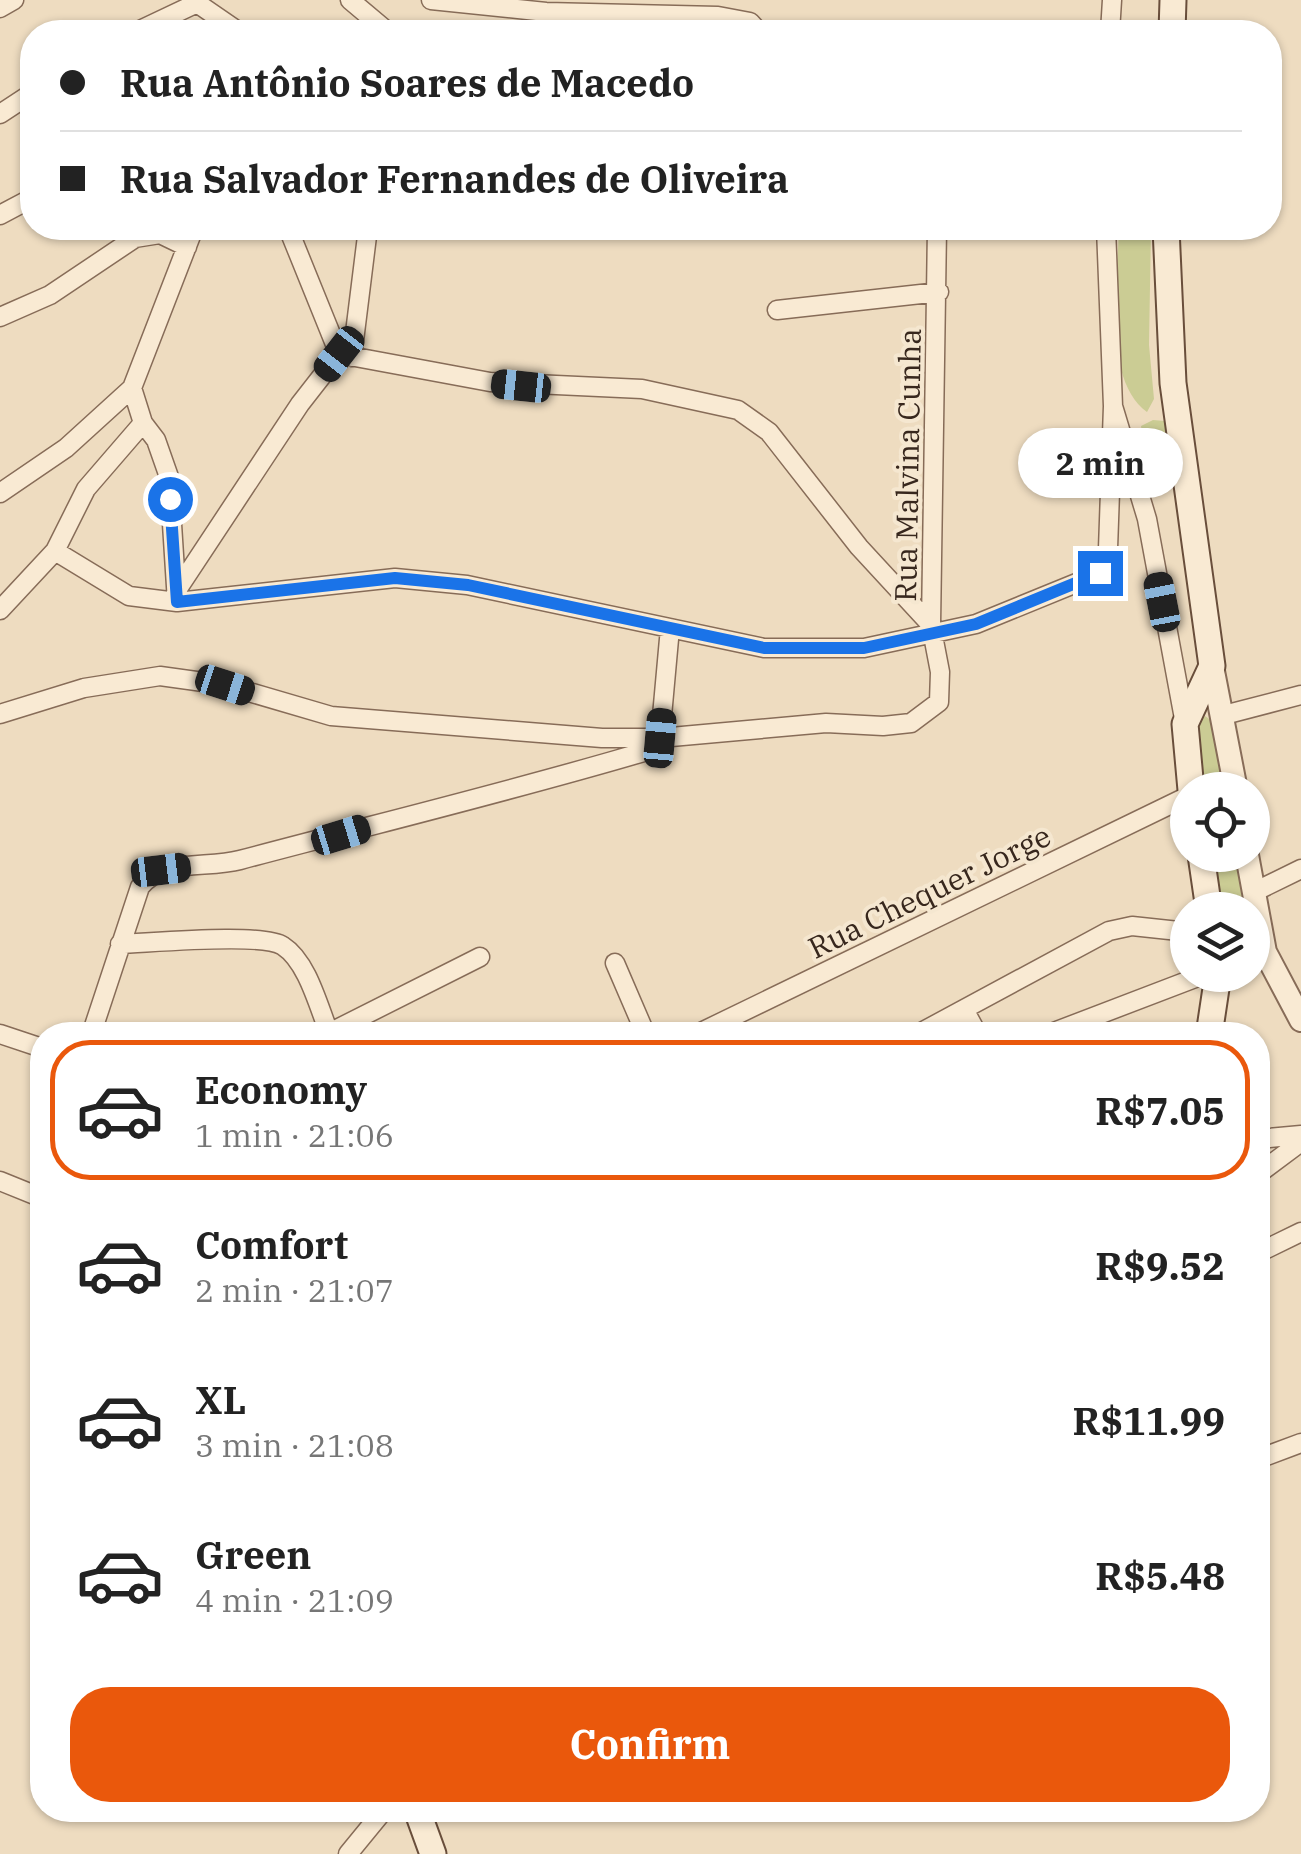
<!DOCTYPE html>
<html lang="en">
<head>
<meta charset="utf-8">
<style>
	:root { --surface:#fff; --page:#f2f2f2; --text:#222; --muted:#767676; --line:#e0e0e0; --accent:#ea580c }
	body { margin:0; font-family:"IBM Plex Serif",serif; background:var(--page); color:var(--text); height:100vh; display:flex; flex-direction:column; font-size:38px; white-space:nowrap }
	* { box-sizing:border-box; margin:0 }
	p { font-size:32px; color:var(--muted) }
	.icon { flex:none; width:55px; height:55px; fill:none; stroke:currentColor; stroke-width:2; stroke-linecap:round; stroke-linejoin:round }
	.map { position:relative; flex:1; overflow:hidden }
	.sheet { position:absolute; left:30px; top:1022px; width:1240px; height:800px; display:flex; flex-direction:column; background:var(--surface); border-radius:40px; box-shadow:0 2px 8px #0004 }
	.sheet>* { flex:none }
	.top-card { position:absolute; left:20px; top:20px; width:1262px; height:220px; border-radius:40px; box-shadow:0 2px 8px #0004; display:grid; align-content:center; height:220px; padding:0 40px; background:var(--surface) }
	.tools { position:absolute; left:1170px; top:772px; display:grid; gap:20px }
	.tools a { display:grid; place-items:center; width:100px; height:100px; border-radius:50%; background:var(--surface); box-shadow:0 2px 8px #0004; font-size:50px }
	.end { position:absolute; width:45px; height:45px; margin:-22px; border:12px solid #1a73e8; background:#fff; box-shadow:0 0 0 5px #fff }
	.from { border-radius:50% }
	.bubble { position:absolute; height:70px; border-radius:35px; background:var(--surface); box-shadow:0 2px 8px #0004; font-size:32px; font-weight:800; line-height:70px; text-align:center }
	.car { position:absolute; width:30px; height:60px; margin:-30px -15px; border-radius:12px; box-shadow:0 0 8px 2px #0007; background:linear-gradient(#222 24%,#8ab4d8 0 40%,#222 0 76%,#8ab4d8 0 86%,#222 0) }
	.top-card b { display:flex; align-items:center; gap:35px; height:95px; font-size:38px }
	.top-card b+b { border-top:2px solid var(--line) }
	.top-card i { width:25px; height:25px; background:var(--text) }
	ul { padding:18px 0 0; list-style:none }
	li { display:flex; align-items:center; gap:30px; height:140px; margin:0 20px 15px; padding:0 20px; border:5px solid transparent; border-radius:40px }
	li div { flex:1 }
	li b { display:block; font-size:38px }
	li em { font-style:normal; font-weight:800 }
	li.selected { border-color:var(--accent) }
	li>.icon { width:90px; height:90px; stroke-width:1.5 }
	.action { display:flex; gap:20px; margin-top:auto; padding:20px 40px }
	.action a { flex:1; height:115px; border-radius:40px; background:var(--accent); color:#fff; font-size:40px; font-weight:800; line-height:115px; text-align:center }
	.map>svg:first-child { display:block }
	.green { fill:#cbcc94 }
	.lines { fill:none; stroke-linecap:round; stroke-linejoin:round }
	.minor-casing { stroke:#876c58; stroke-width:21 }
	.tertiary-casing { stroke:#876c58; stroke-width:26 }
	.secondary-casing { stroke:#694e3b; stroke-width:29 }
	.minor { stroke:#f9ead3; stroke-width:18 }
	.tertiary { stroke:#f9ead3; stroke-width:22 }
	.secondary { stroke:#f9ead3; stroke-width:25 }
	.route { stroke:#1a73e8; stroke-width:12 }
	.labels { text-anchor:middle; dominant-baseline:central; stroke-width:8; stroke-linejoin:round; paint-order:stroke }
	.street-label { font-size:30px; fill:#37271d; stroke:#f5e7d0 }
</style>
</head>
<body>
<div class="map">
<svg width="1301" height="1854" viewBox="0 0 1301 1854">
	<rect width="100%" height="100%" fill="#eedcc0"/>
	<!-- green -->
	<path class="green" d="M1119 228H1151L1149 345 1154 399 1147 412C1101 378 1118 278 1119 228Z
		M1153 420 1165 421 1170 477 1149 479 1141 426Z
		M1205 716 1212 721 1224 790H1203L1196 724Z
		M1210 855H1235L1244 910H1217Z"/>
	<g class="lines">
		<!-- minor casing -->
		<g class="minor-casing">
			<path id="minor" d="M350 0 388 32
				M431 0 546 12 718 16 750 22 759 32
				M0 8 14 0
				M136 32 197 3 239 32
				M1110 32 1112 0
				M0 114 32 93
				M0 215 32 198
				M288 228 339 354 490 382 642 389 738 410 769 432 859 547 931 625
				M1106 228 1113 406 1147 519 1185 724
				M777 310 939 292
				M0 317 50 295 135 238 160 234 187 247
				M352 357 368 228
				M0 493 66 448 132 388 194 228
				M55 551 129 596 177 602 169 477 156 440 143 423
				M179 587 300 404 339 354
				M177 602 395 578 467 585 764 648H864L976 624 1101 573 1108 549 1113 406
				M0 610 55 551 86 489 143 423 132 388
				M0 714 84 688 160 676 225 685 331 716 602 738H660L826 723 883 726 911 723 939 702 940 672 931 625 937 228
				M1224 715 1301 695
				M1254 892 1301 869
				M120 944C150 943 263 932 283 946 308 962 319 1009 330 1035
				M615 963 646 1035
				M965 1011 978 1035
				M0 1034 42 1048
				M91 1035 140 887C163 858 206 869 240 860 375 824 512 791 647 751L660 738 670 628
				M325 1035 480 957
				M695 1035 1188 796
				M916 1035 1109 931 1132 926 1188 932
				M1046 1035 1203 975
				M1258 1139 1301 1135
				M1258 1174 1301 1142
				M0 1181 42 1198
				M1258 1253 1301 1232
				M1258 1459 1301 1443
				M348 1854 384 1810"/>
		</g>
		<!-- tertiary casing -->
		<g class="tertiary-casing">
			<path id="tertiary" d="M1212 666 1236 790
				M1247 855 1265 952 1301 1020"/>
		</g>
		<!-- secondary casing -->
		<g class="secondary-casing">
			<path id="secondary" d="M1172 32 1173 0
				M1166 228 1173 383 1212 666 1185 724 1191 790
				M1201 855 1209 910
				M1209 1035 1218 975
				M417 1810 433 1854"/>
		</g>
		<!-- minor -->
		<use href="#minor" class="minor"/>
		<!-- tertiary -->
		<use href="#tertiary" class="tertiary"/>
		<!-- secondary -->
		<use href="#secondary" class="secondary"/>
	</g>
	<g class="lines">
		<!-- route -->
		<path class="route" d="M170 499 177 602 395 578 468 585 764 648H864L976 624 1100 573"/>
	</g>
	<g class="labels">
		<!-- street labels -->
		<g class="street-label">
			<text transform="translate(907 465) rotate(-89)">Rua Malvina Cunha</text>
			<text transform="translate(929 891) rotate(-26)">Rua Chequer Jorge</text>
		</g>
	</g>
</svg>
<div class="tools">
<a><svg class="icon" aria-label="locate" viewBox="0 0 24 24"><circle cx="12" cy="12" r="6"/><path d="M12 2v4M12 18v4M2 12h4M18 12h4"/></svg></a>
<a><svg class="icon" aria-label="layers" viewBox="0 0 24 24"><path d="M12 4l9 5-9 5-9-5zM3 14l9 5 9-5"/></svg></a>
</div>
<i class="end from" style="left:170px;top:499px"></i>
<i class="end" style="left:1100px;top:573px"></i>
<div class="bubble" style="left:1018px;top:428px;width:165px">2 min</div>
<i class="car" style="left:339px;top:354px;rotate:218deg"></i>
<i class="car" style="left:521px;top:386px;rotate:276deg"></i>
<i class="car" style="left:1162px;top:602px;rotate:349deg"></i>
<i class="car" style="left:225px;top:685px;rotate:108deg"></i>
<i class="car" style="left:660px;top:738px;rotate:5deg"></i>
<i class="car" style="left:341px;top:835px;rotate:73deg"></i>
<i class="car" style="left:161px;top:870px;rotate:83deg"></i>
<div class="top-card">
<b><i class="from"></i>Rua Antônio Soares de Macedo</b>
<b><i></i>Rua Salvador Fernandes de Oliveira</b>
</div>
<section class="sheet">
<ul>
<li class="selected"><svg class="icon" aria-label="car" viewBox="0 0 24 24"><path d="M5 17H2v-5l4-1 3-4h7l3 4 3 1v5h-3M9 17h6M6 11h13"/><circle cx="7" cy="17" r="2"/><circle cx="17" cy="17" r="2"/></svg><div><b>Economy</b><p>1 min · 21:06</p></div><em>R$7.05</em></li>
<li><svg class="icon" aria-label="car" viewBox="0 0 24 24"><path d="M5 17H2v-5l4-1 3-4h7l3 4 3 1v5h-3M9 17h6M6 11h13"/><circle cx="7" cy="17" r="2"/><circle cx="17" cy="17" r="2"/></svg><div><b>Comfort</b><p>2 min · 21:07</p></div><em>R$9.52</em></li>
<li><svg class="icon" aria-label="car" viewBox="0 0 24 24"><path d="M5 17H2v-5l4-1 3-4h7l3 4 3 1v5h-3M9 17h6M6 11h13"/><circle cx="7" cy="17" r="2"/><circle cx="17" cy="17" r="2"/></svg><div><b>XL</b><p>3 min · 21:08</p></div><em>R$11.99</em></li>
<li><svg class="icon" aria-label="car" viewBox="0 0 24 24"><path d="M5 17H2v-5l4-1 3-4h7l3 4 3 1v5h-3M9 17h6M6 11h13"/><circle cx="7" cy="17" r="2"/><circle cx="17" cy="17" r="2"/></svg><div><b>Green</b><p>4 min · 21:09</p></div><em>R$5.48</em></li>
</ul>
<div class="action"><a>Confirm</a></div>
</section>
</div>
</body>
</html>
